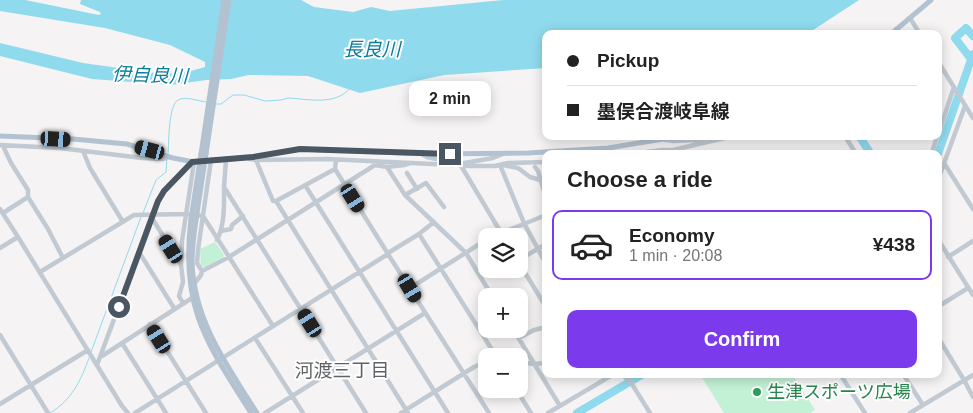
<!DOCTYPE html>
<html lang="en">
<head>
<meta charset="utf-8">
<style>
	:root { --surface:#fff; --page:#f2f2f2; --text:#222; --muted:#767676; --line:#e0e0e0; --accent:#7c3aed }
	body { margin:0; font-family:Arial,"Noto Sans JP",sans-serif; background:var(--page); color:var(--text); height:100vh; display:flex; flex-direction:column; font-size:19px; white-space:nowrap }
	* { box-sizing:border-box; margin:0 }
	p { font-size:16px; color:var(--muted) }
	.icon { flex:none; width:28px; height:28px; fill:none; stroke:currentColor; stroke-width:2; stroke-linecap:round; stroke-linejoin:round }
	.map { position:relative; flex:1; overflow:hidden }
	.details { position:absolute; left:542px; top:150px; width:400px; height:228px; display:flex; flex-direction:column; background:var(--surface); border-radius:10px; box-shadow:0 2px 12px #0003 }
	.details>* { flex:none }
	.guide { position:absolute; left:542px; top:30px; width:400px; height:110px; border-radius:10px; box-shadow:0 2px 12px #0003; display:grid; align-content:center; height:110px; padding:0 25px; background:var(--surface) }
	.controls { position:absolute; left:478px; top:228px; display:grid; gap:10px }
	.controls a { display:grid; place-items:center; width:50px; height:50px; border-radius:10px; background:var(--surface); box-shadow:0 2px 12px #0003; font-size:25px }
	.end { position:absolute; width:22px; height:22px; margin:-11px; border:6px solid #4a5661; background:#fff; box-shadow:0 0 0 2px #fff }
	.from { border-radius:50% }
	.bubble { position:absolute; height:35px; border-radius:10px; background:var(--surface); box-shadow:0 2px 12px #0003; font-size:16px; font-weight:700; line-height:35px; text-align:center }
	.car { position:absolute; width:15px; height:30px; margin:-15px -8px; border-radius:6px; box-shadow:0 0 4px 1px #0007; background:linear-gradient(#222 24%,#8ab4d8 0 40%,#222 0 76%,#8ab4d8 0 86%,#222 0) }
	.guide b { display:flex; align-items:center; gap:18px; height:48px; font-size:19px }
	.guide b+b { border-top:1px solid var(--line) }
	.guide i { width:12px; height:12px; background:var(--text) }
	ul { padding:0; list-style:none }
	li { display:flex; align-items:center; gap:15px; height:70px; margin:0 10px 8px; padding:0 15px; border:2px solid transparent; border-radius:10px }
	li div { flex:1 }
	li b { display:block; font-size:19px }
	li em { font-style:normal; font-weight:700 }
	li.on { border-color:var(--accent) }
	li>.icon { width:45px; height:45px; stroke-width:1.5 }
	h2 { padding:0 25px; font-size:22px; line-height:60px }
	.button { display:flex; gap:10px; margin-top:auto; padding:10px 25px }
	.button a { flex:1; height:58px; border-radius:10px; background:var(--accent); color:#fff; font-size:20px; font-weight:700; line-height:58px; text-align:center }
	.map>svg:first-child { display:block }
	.green { fill:#c3f1d5 }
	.water { fill:#90daee }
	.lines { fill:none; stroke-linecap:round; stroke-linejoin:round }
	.stream { stroke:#90daee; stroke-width:1 }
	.river { stroke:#90daee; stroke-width:8 }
	.minor { stroke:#c1cad2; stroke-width:4.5 }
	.major { stroke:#b3c2d1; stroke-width:5 }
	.major-bridge { stroke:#b3c2d1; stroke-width:5 }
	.route { stroke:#4a5661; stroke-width:6 }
	.leisure-dot { fill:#2e9e5b; stroke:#fff; stroke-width:2 }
	.labels { text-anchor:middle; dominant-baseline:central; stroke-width:4; stroke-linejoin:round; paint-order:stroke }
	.leisure-label { font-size:18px; fill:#27864d; stroke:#fff; text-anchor:start }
	.water-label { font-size:19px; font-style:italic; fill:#0c7c9b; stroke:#fff }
	.neighbourhood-label { font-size:19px; fill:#5f6368; stroke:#fff }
</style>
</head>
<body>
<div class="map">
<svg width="973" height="413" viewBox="0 0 973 413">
	<rect width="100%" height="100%" fill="#f5f3f3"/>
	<!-- green -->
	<path class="green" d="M215 242 224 255 223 257 205 267 201 266 200 249Z
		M700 374H792L815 410 810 413H724Z"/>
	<!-- water -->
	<path class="water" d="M0 0H25L99 15 101 14 100 12 80 4 81 0H301L314 7 353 12 371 7 390 11 503 0H859L807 34H546V68L444 75 360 93 308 76 249 75 231 79 206 80 171 85 92 79 0 56V43L83 63 163 74 187 72 205 67V62L170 45 105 28 0 11Z"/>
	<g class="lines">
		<!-- stream -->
		<path class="stream" d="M215 104H221L233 95H244L265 101 281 100 288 98C308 99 336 106 350 88
			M168 155C169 144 168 106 178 100 186 96 198 101 206 102
			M143 213 156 180 166 172 167 159
			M91 352 141 217
			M50 413C72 400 81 380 89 358"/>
		<!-- river -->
		<path class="river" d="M971 59 955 38 966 28 973 36
			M859 136 871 154
			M938 154 973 54
			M577 413 643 374"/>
		<!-- minor -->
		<path class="minor" d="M910 18 920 34
			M939 63 973 118
			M939 132 954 87
			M845 136 856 154
			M666 140 674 141 718 139
			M0 145 60 148 142 158 164 159 169 157
			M3 146 11 163 28 190V197L48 229 63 258
			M83 151 90 168 123 222
			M932 153 937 136
			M422 154 427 157 460 164 503 236
			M631 154 663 150
			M666 154 663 150H673L733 136
			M249 159 256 160 273 201H276L408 413
			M226 160 224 187 366 413
			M256 160 327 159 453 165 493 158 503 154
			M336 160 335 169 388 254
			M944 163 973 209
			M500 165 524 223 546 264
			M503 165 518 168 530 177 540 180
			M463 166H495L508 163 546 162
			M387 167 404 165 410 163
			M535 167 538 171 546 198
			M407 173 417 189
			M939 177 965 106
			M305 185 448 413
			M405 195 426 183 444 207
			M276 201 335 169
			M0 209 18 237
			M3 213 28 197
			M203 216 273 326
			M152 218 181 265
			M221 231 231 229 232 225 243 216
			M419 234 496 356
			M494 236 546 215
			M217 240C225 224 224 206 224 188
			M939 241 973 295
			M0 248 18 237 122 406 128 413
			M139 252 174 308
			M388 253 419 234 434 222
			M948 257 973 241
			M519 260 546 244
			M519 263 546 307
			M202 271 197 263 198 250 211 160
			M40 272 134 215 186 214 203 216
			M194 284 201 275 202 271 229 257 375 165 387 167 405 195 466 253 492 296
			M410 288 486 240
			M183 303 179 296 183 282 181 265 182 241 194 162
			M939 306 968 288
			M150 324 206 413
			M513 329 560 406
			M0 335 48 413
			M255 338 303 413
			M519 338 534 330 546 327
			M939 339 964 380 973 397
			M122 343 166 413
			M102 356 192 298
			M519 362 534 364 546 363
			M97 365 158 201 164 191 192 162
			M621 374 630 381 650 413
			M840 374 865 413
			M903 374 923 405
			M516 389 531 413
			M0 404 88 350
			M135 413 388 254 489 413
			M265 413 425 313
			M401 413 474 367 486 362
			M548 413 614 374
			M910 413 973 375"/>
		<!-- major -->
		<path class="major" d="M891 34 931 0
			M0 136 73 139 127 144 173 158 194 162 253 157 300 149 432 154 528 153 608 148 682 136
			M201 154 224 0
			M206 154 229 0
			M191 219C180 307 206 342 251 413
			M196 220C194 234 192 248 192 262 194 321 227 365 257 413"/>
		<!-- major-bridge -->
		<path class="major-bridge" d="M191 219 201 154
			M196 220 206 154"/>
	</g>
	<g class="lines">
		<!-- route -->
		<path class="route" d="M119 307 158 201 164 191 192 162 253 157 300 149 450 154"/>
	</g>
	<!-- markers -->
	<circle class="leisure-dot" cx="757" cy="392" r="5"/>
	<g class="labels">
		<!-- leisure labels -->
		<g class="leisure-label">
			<text x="767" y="392">生津スポーツ広場</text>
		</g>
		<!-- water labels -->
		<g class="water-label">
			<text x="372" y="49">長良川</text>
			<text transform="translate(150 75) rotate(2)">伊自良川</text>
		</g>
		<!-- neighbourhood labels -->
		<g class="neighbourhood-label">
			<text x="342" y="370">河渡三丁目</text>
		</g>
	</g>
</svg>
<div class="controls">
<a><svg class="icon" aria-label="layers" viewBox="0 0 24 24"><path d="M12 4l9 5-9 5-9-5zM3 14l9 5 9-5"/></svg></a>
<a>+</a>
<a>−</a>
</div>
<i class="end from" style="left:119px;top:307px"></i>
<i class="end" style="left:450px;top:154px"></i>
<div class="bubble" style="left:409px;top:81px;width:82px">2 min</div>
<i class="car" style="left:56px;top:139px;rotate:93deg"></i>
<i class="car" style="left:150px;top:150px;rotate:285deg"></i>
<i class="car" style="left:353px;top:198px;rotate:148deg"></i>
<i class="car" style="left:171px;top:249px;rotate:328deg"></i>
<i class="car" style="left:410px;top:288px;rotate:149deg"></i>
<i class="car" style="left:310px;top:323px;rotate:328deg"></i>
<i class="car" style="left:159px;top:339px;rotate:328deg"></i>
<div class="guide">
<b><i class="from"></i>Pickup</b>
<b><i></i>墨俣合渡岐阜線</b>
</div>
<section class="details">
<h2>Choose a ride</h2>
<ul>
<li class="on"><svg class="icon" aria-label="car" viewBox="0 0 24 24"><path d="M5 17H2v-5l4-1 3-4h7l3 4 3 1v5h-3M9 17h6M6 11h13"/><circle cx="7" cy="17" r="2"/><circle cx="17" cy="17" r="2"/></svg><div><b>Economy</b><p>1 min · 20:08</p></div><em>¥438</em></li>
</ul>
<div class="button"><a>Confirm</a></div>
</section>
</div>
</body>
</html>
